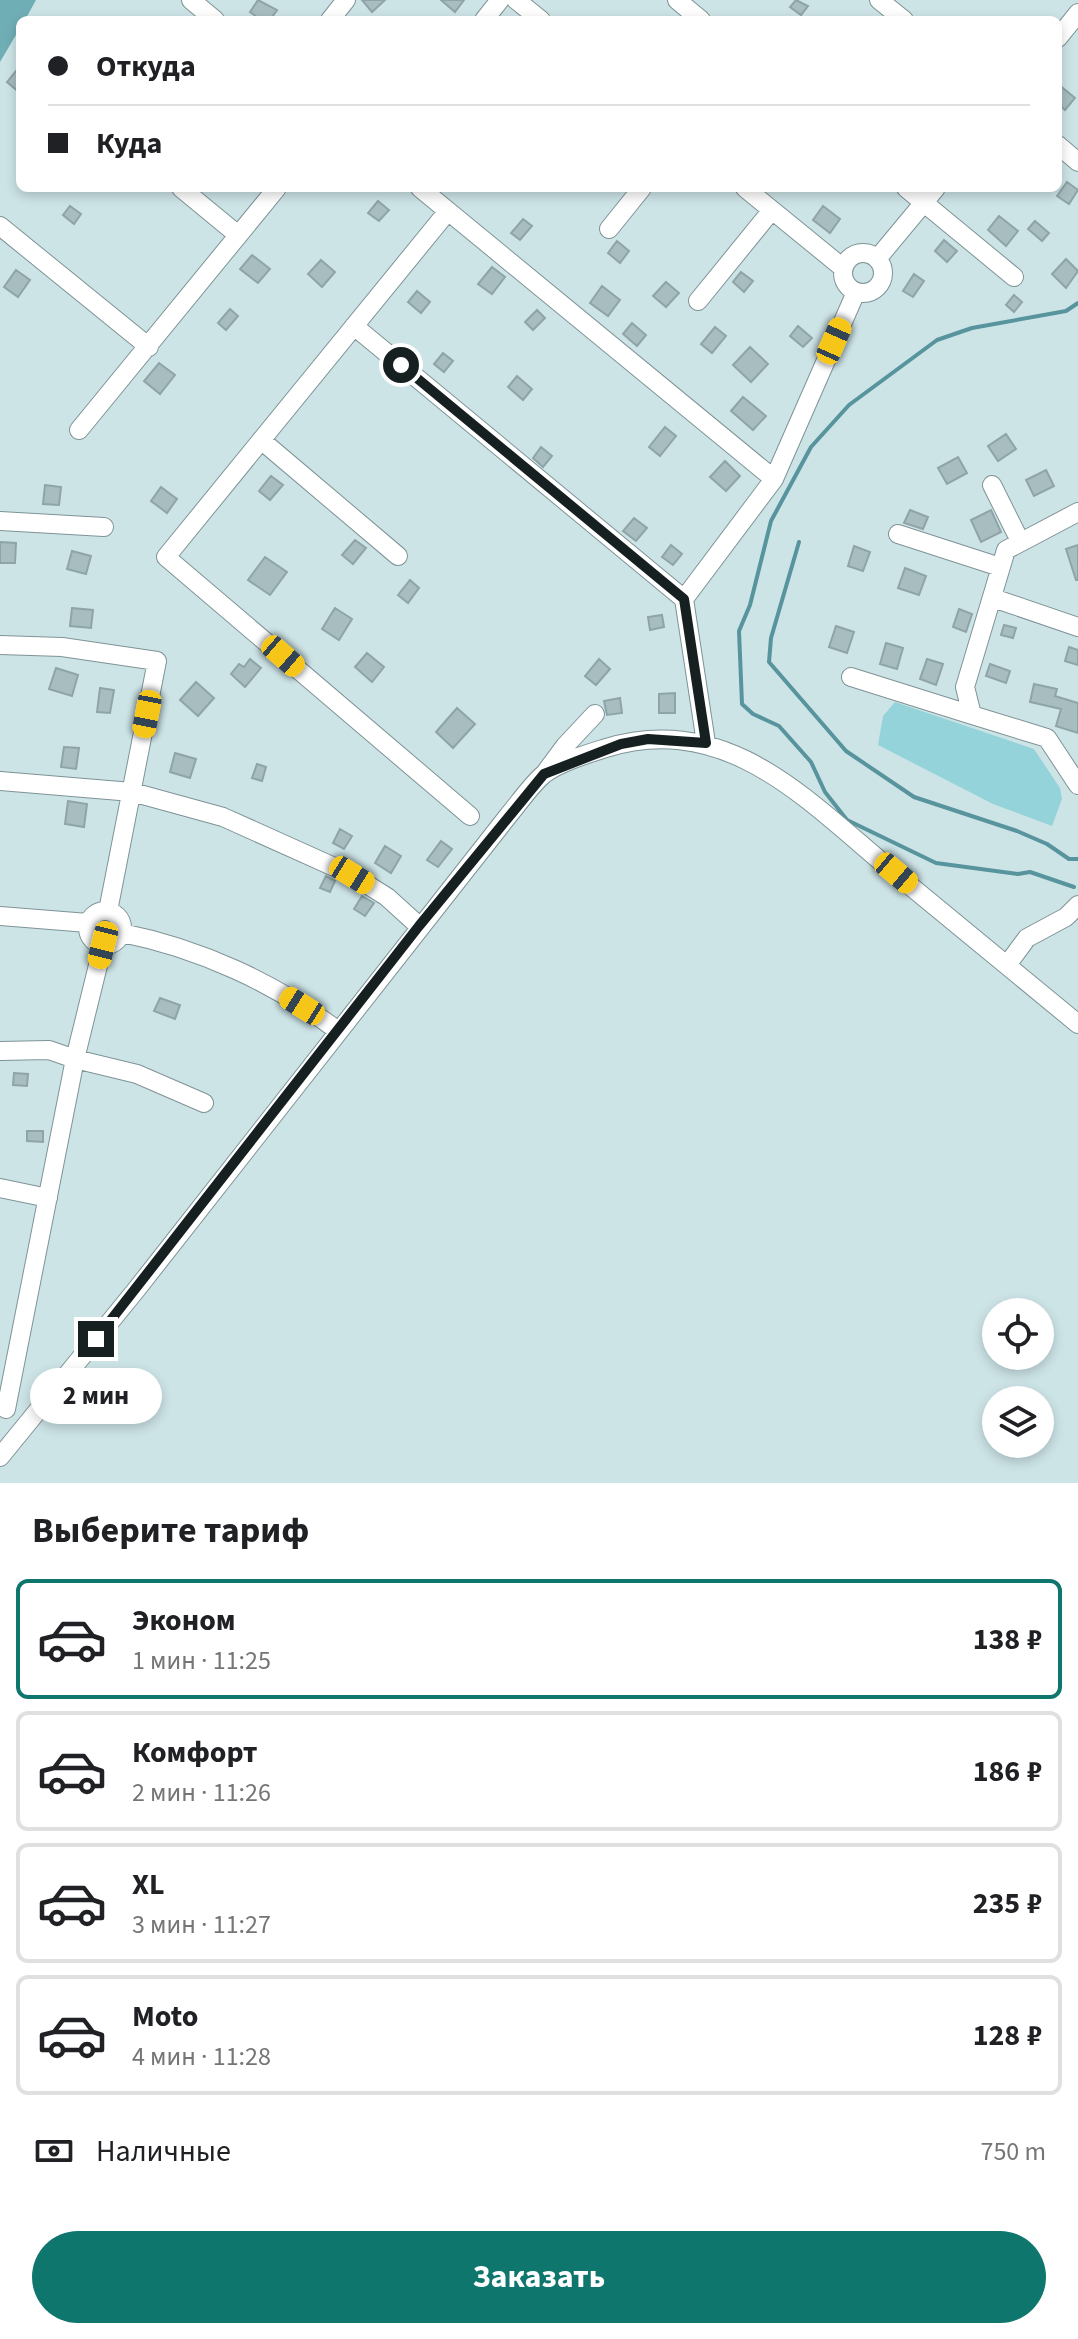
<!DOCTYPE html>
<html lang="ru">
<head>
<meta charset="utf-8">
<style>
	:root { --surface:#fff; --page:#f6f6f6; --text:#202124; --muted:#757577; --line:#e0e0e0; --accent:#0f766e }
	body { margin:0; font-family:"Source Sans 3",sans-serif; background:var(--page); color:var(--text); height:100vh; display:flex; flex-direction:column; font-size:30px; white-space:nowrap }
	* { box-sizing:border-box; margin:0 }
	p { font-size:26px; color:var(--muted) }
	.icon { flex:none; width:44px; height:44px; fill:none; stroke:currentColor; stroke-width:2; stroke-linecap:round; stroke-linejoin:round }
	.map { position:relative; height:1483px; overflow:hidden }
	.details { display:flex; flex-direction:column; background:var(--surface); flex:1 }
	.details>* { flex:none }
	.hud { position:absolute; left:16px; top:16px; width:1046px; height:176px; border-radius:12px; box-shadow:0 4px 12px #0003; display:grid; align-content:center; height:176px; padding:0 32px; background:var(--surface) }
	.buttons { position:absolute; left:982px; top:1298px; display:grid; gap:16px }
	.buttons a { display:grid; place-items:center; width:72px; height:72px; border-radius:50%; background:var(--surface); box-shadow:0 4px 12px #0003; font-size:40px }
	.end { position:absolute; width:36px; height:36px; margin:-18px; border:10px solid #172021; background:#fff; box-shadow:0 0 0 4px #fff }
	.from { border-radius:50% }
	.bubble { position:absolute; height:56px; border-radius:28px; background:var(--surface); box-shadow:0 4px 12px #0003; font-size:26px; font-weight:700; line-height:56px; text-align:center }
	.car { position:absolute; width:24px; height:48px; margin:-24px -12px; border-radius:10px; box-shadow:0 0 6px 2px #0007; background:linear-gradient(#f5c518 24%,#345 0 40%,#f5c518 0 76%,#345 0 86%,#f5c518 0) }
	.hud b { display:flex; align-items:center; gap:28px; height:76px; font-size:30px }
	.hud b+b { border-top:2px solid var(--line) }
	.hud i { width:20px; height:20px; background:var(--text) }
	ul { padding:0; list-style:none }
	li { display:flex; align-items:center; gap:24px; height:120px; margin:0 16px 12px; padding:0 16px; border:4px solid var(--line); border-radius:12px }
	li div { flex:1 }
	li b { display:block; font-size:30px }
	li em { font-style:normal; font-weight:700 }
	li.current { border-color:var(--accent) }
	li>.icon { width:72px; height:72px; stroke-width:1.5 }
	h2 { padding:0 32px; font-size:36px; line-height:96px }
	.pay { display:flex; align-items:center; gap:20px; height:88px; padding:0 32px; font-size:30px }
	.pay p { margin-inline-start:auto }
	.button { display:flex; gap:16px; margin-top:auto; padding:16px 32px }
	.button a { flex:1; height:92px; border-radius:48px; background:var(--accent); color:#fff; font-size:32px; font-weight:700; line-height:92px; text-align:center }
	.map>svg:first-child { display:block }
	.green { fill:#95d3db }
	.forest { fill:#70aeb6 }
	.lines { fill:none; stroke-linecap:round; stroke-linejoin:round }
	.stream { stroke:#57949d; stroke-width:4 }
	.building { fill:#a7bdc0; stroke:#8fa4a7; stroke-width:2 }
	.minor-casing { stroke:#7e9396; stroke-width:20 }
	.minor { stroke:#fff; stroke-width:18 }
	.route { stroke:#172021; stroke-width:10 }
</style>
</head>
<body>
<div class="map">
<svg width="1078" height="1483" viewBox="0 0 1078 1483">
	<rect width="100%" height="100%" fill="#cde4e7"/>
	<!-- green -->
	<path class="green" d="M895 702 1034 749 1060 788 1062 799 1052 826 993 804 878 745 883 716Z"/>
	<!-- forest -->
	<path class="forest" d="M0 0H36L25 20H20V28L0 62Z"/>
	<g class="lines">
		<!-- stream -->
		<path class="stream" d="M799 542 771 638 769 662 846 751 914 797 1017 831 1047 844 1069 859H1078
			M1074 887 1030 872 1018 874 936 863 847 820 825 792 811 762 779 726 753 714 742 704 739 631 750 605 771 521 811 447 849 405 937 340 972 328 1066 311 1078 303"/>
	</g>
	<!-- building -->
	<path class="building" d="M258 0 277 10 270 20H261L250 12Z
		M362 0H385L372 12Z
		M441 0H464L455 12Z
		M796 0 808 6 801 15 790 7Z
		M20 66V93L7 82Z
		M1058 84 1075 98 1065 110 1058 104Z
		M1067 182 1078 190 1069 204 1057 196Z
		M378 201 389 210 379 221 368 213Z
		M70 206 81 214 74 224 63 215Z
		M823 206 840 219 830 233 813 220Z
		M999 216 1018 231 1006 246 988 230Z
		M523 219 532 226 520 240 511 233Z
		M1035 221 1049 233 1042 241 1028 229Z
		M944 240 957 251 947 262 935 251Z
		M617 241 629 251 620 263 608 253Z
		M252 255 270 269 258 283 240 269Z
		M1066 259 1078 271 1066 288 1052 274Z
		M321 260 335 272 322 287 308 274Z
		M492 267 505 277 492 294 478 284Z
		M16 270 30 280 18 297 4 287Z
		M741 272 753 281 744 292 733 282Z
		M914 274 924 281 913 297 903 291Z
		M666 282 679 293 666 307 653 296Z
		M602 286 620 300 608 316 590 303Z
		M417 291 430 302 421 313 408 302Z
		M1014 295 1022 302 1014 312 1006 305Z
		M230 309 238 316 226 330 218 323Z
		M537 310 545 318 533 330 525 322Z
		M632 323 646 335 637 346 623 334Z
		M798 326 812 338 803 347 790 336Z
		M715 327 726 336 712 353 701 344Z
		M750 347 768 364 751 382 733 365Z
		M443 353 453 361 444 372 434 364Z
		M159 363 175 375 160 394 144 381Z
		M517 376 532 389 523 400 508 387Z
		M743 397 766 416 753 430 731 411Z
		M665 427 676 436 660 456 649 447Z
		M1006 434 1016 449 998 461 988 446Z
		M541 447 552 456 543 467 533 458Z
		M958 457 967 473 947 484 938 468Z
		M725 461 740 476 726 491 710 477Z
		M1046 470 1054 486 1034 496 1026 480Z
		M271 476 283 485 270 500 259 491Z
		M45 485 61 487 59 505 43 504Z
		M161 487 177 499 167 513 151 501Z
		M910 510 928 517 923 529 904 523Z
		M991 510 1001 532 981 542 971 520Z
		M634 518 647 528 636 541 623 531Z
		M355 540 366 548 353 564 342 555Z
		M0 542 16 543 15 563H0Z
		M671 545 682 554 673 565 662 557Z
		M1078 545V580H1076L1066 549Z
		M854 546 870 552 863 571 848 566Z
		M72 551 91 556 86 574 67 569Z
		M265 557 287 572 270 595 248 580Z
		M905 568 926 576 919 595 898 588Z
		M410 580 419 588 408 603 398 595Z
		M72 608 93 610 91 628 70 626Z
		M335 608 352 619 339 640 322 629Z
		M959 609 972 614 966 632 953 627Z
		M662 615 664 627 650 630 648 617Z
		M1004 625 1016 628 1013 638 1001 635Z
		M836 626 854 632 847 653 829 647Z
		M886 643 903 648 897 669 880 664Z
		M1069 647 1078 650V665L1065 661Z
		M367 653 384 667 372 682 355 667Z
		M250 659 261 668 245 687 231 674 239 664 244 667Z
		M599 659 610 669 596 685 585 676Z
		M927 659 943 664 936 685 920 679Z
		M990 664 1010 671 1006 683 986 676Z
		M56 668 78 675 72 696 49 689Z
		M196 682 214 698 198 716 180 700Z
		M1034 684 1057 689 1055 696 1078 703V733L1056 726 1061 709 1030 702Z
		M100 688 114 690 110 713 97 712Z
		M675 693V713H659V694Z
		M620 698 622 713 607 715 604 701Z
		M457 708 475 724 453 748 436 732Z
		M64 747 79 748 76 769 61 767Z
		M175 753 196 759 190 778 170 772Z
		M257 764 266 767 262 781 252 778Z
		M68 801 87 804 84 827 65 824Z
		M340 829 352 836 344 849 333 843Z
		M441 841 452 849 438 867 427 860Z
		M385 846 401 856 391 873 375 863Z
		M326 876 335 881 330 892 320 888Z
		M362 896 374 903 365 916 354 909Z
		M160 998 180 1005 175 1019 154 1011Z
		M14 1073 28 1074 27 1086 13 1085Z
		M27 1131H43V1142L27 1141Z"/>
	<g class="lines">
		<!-- minor casing -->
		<g class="minor-casing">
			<path id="minor" d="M191 0 215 20
				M516 0 541 20
				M677 0 701 20
				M879 0 904 20
				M330 20 346 0
				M484 20 500 0
				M1058 38 1078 13
				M1058 145 1078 162
				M181 188 238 235
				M420 188 774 479
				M745 188 843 268
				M906 188 1014 277
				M448 211 166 557 470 816
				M0 226 149 347
				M609 229 642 188
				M843 273a20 20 0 1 1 40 0a20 20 0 1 1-40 0Z
				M877 259 936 188
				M698 301 772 210
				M354 326 684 599
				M79 430 277 188
				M261 440 398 556
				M992 485 1020 541
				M1078 512 1006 550 965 687 972 715 1047 738 1078 785
				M0 521 104 527
				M898 534 1000 567
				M993 598 1078 627
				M0 645 62 647 157 661 108 911
				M851 677 972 715
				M706 743 684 599 774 479 856 292
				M545 773 565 746 595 714
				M0 781 132 792 223 817 352 875 387 897 419 926
				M88 928a17 17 0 1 1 34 0a17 17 0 1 1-34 0Z
				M0 916 88 923
				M122 933C198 948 276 983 338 1031
				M103 945 75 1059 137 1074 204 1103
				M1007 965 1027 938 1066 917 1078 905
				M0 1051 49 1050 75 1059 6 1409
				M0 1188 48 1198
				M0 1457 136 1290 508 816C519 803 531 785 544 774 560 762 587 754 606 748 726 711 806 799 891 870 953 921 1016 973 1078 1024"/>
		</g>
		<!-- minor -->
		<use href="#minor" class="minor"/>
	</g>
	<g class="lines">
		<!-- route -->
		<path class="route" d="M96 1339 419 926 544 774 621 744 648 739 706 743 684 599 401 365"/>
	</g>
</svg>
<div class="buttons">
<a><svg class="icon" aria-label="locate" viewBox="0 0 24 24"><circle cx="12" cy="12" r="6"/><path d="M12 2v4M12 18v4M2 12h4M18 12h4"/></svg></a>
<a><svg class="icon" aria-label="layers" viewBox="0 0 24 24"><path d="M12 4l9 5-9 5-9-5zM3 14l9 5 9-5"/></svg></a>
</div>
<i class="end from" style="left:401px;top:365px"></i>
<i class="end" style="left:96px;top:1339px"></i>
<div class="bubble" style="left:30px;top:1368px;width:132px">2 мин</div>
<i class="car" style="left:834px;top:341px;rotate:24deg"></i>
<i class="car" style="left:283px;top:656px;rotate:131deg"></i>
<i class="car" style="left:147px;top:714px;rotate:191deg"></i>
<i class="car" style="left:896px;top:873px;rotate:130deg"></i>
<i class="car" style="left:352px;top:875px;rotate:122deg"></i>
<i class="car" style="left:103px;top:945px;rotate:194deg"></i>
<i class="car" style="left:302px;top:1006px;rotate:302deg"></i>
<div class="hud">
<b><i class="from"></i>Откуда</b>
<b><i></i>Куда</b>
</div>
</div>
<section class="details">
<h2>Выберите тариф</h2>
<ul>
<li class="current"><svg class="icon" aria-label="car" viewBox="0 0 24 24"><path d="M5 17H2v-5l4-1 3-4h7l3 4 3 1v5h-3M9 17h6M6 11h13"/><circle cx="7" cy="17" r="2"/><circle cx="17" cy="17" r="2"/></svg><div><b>Эконом</b><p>1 мин · 11:25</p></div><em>138 ₽</em></li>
<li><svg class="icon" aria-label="car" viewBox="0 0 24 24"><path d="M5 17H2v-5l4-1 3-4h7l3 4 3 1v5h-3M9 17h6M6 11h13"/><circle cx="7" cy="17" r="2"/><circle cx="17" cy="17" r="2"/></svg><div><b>Комфорт</b><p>2 мин · 11:26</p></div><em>186 ₽</em></li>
<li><svg class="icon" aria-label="car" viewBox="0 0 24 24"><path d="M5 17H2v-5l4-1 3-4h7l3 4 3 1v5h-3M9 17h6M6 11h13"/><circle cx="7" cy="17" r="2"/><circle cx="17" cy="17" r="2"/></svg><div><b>XL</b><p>3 мин · 11:27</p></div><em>235 ₽</em></li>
<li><svg class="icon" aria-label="car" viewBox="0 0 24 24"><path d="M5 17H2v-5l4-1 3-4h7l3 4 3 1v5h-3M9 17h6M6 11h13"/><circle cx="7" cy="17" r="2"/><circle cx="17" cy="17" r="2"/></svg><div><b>Moto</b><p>4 мин · 11:28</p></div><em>128 ₽</em></li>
</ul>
<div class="pay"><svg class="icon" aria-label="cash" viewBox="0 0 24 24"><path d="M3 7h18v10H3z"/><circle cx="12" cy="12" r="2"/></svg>Наличные<p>750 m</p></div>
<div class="button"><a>Заказать</a></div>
</section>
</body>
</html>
